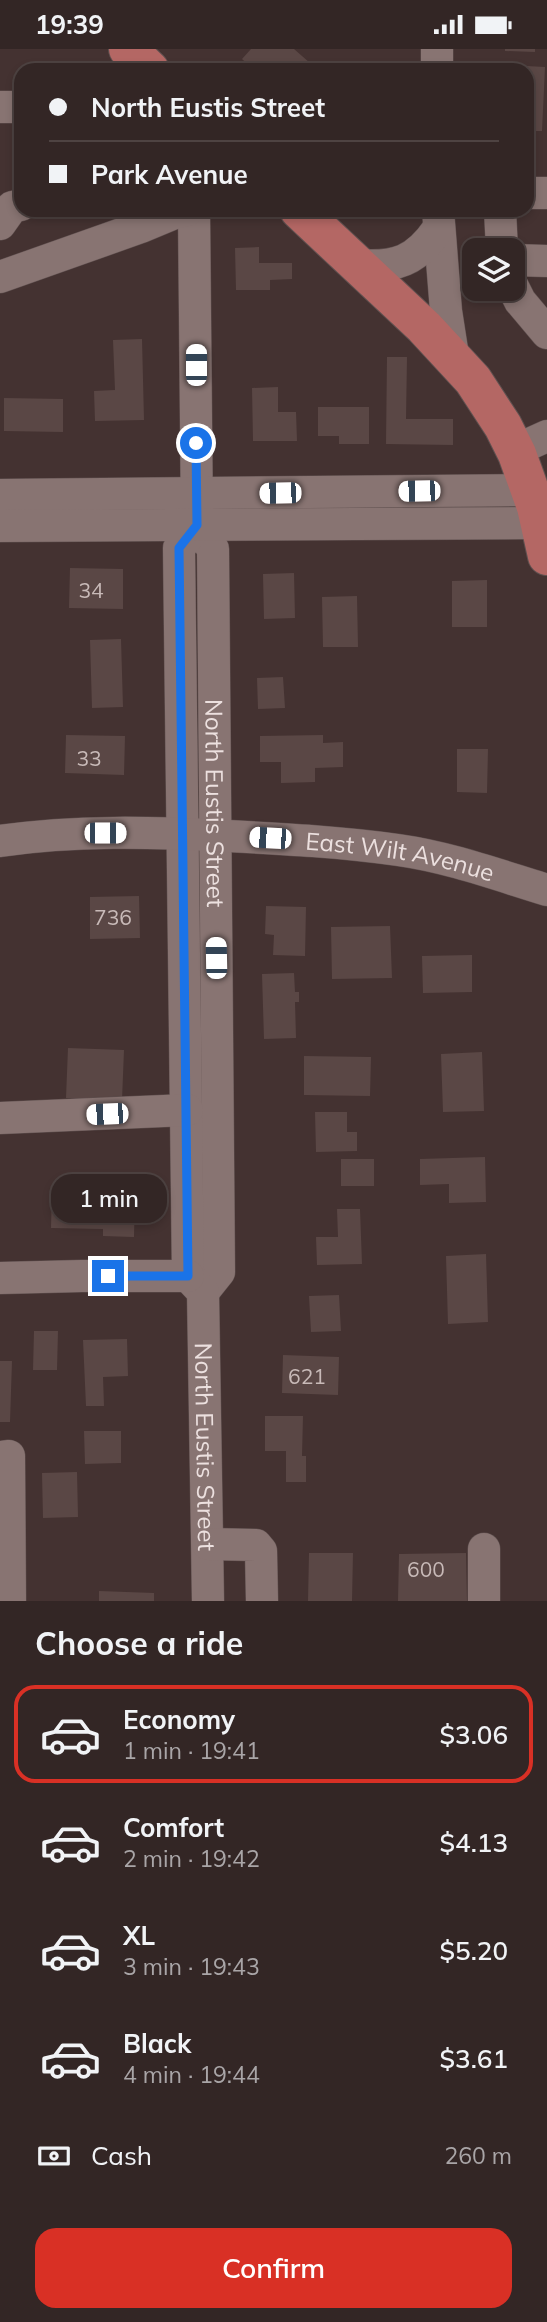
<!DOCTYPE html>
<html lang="en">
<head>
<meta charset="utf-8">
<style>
	:root { --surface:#332625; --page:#3b2e2d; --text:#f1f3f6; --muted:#a9a5a7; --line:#4e4342; --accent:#d93025 }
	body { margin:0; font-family:Mulish,sans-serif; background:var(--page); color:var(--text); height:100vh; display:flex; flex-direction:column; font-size:26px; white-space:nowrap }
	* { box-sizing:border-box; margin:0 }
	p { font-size:23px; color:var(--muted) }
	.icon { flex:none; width:38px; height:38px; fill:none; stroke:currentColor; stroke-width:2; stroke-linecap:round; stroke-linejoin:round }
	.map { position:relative; height:1552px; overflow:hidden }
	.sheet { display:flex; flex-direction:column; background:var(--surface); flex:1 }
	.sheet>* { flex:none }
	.hud { position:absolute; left:14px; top:14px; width:520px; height:154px; border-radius:21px; box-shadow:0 4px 10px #0003,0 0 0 2px var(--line); display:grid; align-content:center; height:154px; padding:0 35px; background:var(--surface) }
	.buttons { position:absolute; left:462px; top:189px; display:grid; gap:14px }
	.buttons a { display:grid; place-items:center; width:63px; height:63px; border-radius:14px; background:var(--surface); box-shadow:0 4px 10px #0003,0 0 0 2px var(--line); font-size:35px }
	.end { position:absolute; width:32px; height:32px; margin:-16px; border:9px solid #1a73e8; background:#fff; box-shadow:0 0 0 4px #fff }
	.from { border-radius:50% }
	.bubble { position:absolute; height:49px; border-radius:21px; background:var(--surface); box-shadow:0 4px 10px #0003,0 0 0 2px var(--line); font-size:23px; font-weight:600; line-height:49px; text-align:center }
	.car { position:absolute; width:21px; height:42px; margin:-21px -10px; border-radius:9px; box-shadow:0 0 5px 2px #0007; background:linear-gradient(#fff 24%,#345 0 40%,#fff 0 76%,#345 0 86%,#fff 0) }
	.hud b { display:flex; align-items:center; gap:24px; height:66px; font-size:26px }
	.hud b+b { border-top:2px solid var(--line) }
	.hud i { width:18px; height:18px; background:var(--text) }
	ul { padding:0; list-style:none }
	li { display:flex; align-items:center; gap:21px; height:98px; margin:0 14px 10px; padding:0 21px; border:4px solid transparent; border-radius:21px }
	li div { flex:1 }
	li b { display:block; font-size:26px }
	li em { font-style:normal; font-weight:600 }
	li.selected { border-color:var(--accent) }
	li>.icon { width:63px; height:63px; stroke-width:1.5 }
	h2 { padding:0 35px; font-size:32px; line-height:84px }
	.pay { display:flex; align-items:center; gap:18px; height:77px; padding:0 35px; font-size:26px }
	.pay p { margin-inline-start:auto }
	.button { display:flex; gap:14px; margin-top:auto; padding:14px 35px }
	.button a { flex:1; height:80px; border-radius:21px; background:var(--accent); color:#fff; font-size:28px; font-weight:600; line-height:80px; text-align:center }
	.status { display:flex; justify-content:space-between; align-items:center; height:49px; padding:0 35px; background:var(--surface); direction:ltr }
	.status svg { height:19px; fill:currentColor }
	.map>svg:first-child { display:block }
	.building { fill:#5a4745 }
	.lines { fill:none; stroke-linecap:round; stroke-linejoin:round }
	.minor-casing { stroke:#605150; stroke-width:33 }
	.major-casing { stroke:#605150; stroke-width:40 }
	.minor { stroke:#887472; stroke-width:32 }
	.major { stroke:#b46764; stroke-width:38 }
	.route { stroke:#1a73e8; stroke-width:9 }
	.labels { text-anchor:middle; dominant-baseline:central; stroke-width:7; stroke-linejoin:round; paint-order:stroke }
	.number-label { font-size:21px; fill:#c8bab8 }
	.street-label { font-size:24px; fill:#ece0df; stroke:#443231 }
</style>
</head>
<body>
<div class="status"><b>19:39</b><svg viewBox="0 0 49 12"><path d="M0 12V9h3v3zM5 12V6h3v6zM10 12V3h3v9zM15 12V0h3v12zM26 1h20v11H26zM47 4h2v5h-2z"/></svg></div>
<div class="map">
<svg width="547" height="1552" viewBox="0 0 547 1552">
	<rect width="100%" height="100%" fill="#443231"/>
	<!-- building -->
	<path class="building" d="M251 0H294L310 14 304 21H254L242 10Z
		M505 0H535V3L505 2Z
		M506 16 545 18 542 82H527V21H506Z
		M70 18V21H26V19Z
		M259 198V214H292V230L270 231V241H236L235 199Z
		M142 290 144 371 95 372 94 342 115 341 113 291Z
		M387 308H407L406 370H453V396L386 395Z
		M278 338V363H296L297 392H253L252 339Z
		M4 349 63 350V383L4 382Z
		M318 358H369V395H339V387H318Z
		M70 519 123 520V560L69 559Z
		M294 524 295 569 264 570 263 525Z
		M487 531V578H452V532Z
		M357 547 358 598H323L322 548Z
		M121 590 123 658 92 659 90 591Z
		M283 628 285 659 258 660 257 629Z
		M66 686 125 687 124 726 65 724Z
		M323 686V694L343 693V718L315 719V733L281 734V713H260V687Z
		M457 700H488L487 744 457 743Z
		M139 847 140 889 90 890V848Z
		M266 857 306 858 305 907 273 906 274 886 265 885Z
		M390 877 392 929 332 930 331 878Z
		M472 906V943L423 944 422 907Z
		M294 924 295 943H299V953H295L296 989 264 990 262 925Z
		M68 999 124 1001 122 1051 66 1049Z
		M482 1003 484 1062 443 1063 441 1005Z
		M304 1007 371 1008 370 1047 304 1046Z
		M315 1063H347V1083H357V1102L316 1103Z
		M485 1108 486 1153 449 1154V1135L420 1136V1110Z
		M341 1110H374V1137H341Z
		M52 1139 135 1140 134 1188 103 1187V1180L51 1179Z
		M337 1160H360L362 1215 317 1216 316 1188H338Z
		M486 1205 488 1273 448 1275 446 1207Z
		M339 1246 341 1282 311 1283 309 1247Z
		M34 1282H58L57 1321H33Z
		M127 1290 128 1327 103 1328 104 1357H86L83 1291Z
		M283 1306 339 1308 338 1346 282 1344Z
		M0 1312H12L10 1373H0Z
		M265 1367H303L302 1407H306V1433H286V1402H265Z
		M84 1382H121V1414L85 1415Z
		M77 1423 78 1468 43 1469 42 1424Z
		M309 1504H353L352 1552H308Z
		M466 1504 467 1552H398L399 1505Z
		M99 1542 154 1544V1552H99Z"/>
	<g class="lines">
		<!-- minor casing -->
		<g class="minor-casing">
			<g id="minor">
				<path d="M437 0V21"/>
				<path d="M0 58H21"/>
				<path d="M527 144H547"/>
				<path id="s1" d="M194 161 197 476 213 500 219 1223 203 1243"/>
				<path d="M438 161 446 262 453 307"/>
				<path d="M500 161 502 201"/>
				<path d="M0 175 12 158 21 156"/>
				<path d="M513 211 547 212"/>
				<path d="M357 216C396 219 416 212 438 180"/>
				<path d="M0 228 141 178 177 163 188 161"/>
				<path d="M513 238 520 252 547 284"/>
				<path d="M516 401 547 387"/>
				<path d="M0 446 530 441"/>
				<path id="s2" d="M197 476 179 499 188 1227 203 1243 208 1552"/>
				<path d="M0 477 540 474"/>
				<path id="s3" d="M0 792C75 781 152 783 228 787 285 790 342 793 398 801 449 808 498 826 547 841"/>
				<path d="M0 1069 187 1061"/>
				<path d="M0 1229 82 1227H188"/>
				<path d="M0 1408 9 1407 10 1552"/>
				<path d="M208 1495 256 1496 261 1502 262 1552"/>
				<path d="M484 1500V1552"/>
			</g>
		</g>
		<!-- major casing -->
		<g class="major-casing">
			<path id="major" d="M128 0 150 21
				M299 161 424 278 473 331 503 377 517 405 536 458 547 507"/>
		</g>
		<!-- minor -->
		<use href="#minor" class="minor"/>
		<!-- major -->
		<use href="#major" class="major"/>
	</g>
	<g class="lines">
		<!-- route -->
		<path class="route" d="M108 1227H188L179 499 197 476 196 394"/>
	</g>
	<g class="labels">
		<!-- number labels -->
		<g class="number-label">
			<text x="91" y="541">34</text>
			<text x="89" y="709">33</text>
			<text x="113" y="868">736</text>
			<text x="307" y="1327">621</text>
			<text x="426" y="1520">600</text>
		</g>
		<!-- street labels -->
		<g class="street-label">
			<text stroke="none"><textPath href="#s1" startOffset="598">North Eustis Street</textPath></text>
			<text stroke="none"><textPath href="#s3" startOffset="402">East Wilt Avenue</textPath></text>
			<text stroke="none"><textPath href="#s2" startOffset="934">North Eustis Street</textPath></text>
		</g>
	</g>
</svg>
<div class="buttons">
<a><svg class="icon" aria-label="layers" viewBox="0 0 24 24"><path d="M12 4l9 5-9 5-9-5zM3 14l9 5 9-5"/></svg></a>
</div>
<i class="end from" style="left:196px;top:394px"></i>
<i class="end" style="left:108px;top:1227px"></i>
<div class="bubble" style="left:51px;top:1125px;width:116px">1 min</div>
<i class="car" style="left:196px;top:316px;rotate:0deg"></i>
<i class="car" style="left:419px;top:442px;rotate:269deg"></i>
<i class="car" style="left:280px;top:444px;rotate:269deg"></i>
<i class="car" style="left:105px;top:784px;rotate:90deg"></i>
<i class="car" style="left:270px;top:789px;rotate:273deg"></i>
<i class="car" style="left:216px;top:909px;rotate:359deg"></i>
<i class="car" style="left:107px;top:1065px;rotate:268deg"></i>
<div class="hud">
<b><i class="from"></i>North Eustis Street</b>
<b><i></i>Park Avenue</b>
</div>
</div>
<section class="sheet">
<h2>Choose a ride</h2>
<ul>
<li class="selected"><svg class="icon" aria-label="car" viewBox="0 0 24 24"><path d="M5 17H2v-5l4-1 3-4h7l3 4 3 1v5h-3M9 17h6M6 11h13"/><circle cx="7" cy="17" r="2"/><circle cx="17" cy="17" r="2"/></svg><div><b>Economy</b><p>1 min · 19:41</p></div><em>$3.06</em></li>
<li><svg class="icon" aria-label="car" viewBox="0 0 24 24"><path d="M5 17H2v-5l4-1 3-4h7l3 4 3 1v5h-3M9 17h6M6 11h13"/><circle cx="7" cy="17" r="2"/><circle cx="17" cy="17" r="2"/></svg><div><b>Comfort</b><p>2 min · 19:42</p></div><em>$4.13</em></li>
<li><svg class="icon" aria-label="car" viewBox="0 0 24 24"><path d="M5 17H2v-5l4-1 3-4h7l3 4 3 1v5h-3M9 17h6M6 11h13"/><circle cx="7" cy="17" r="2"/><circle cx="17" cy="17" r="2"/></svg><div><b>XL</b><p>3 min · 19:43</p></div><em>$5.20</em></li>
<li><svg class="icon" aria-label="car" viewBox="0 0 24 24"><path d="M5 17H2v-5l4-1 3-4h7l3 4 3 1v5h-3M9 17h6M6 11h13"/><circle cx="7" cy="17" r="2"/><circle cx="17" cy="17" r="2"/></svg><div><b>Black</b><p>4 min · 19:44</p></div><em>$3.61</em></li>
</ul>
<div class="pay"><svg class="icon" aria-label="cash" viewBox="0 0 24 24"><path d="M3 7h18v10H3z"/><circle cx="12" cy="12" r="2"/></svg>Cash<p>260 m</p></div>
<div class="button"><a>Confirm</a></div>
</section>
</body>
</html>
